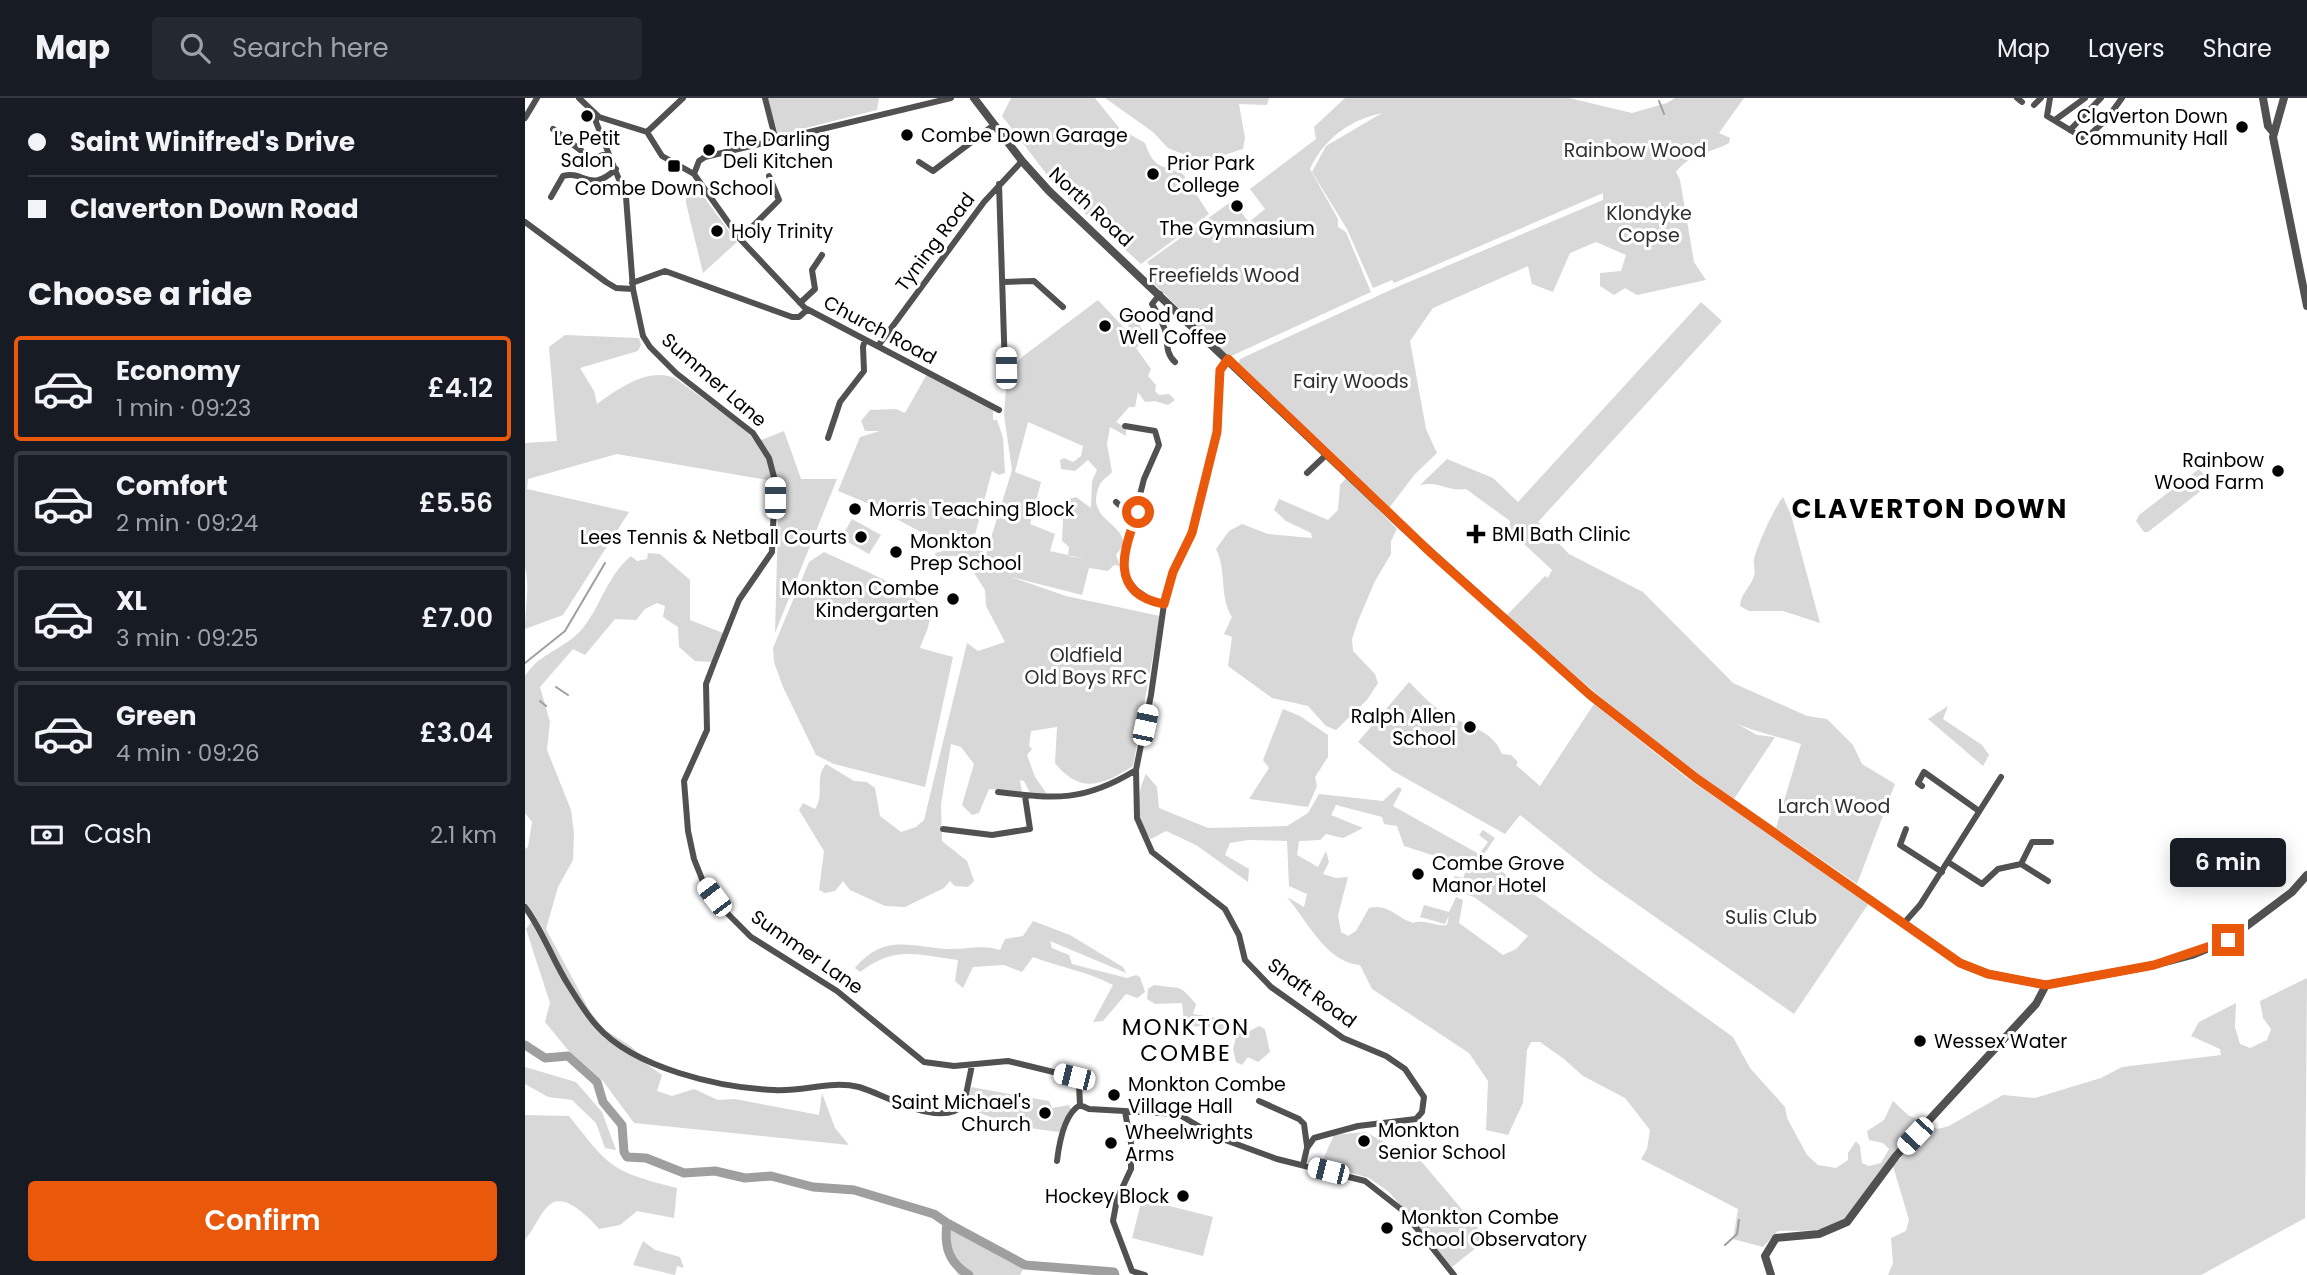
<!DOCTYPE html>
<html lang="en">
<head>
<meta charset="utf-8">
<style>
	:root { --surface:#171b24; --page:#242831; --text:#f1f3f6; --muted:#9ea1a6; --line:#363941; --accent:#ea580c }
	body { margin:0; font-family:Poppins,sans-serif; background:var(--page); color:var(--text); height:100vh; display:flex; flex-direction:column; font-size:26px; white-space:nowrap }
	* { box-sizing:border-box; margin:0 }
	p { font-size:23px; color:var(--muted) }
	.icon { flex:none; width:38px; height:38px; fill:none; stroke:currentColor; stroke-width:2; stroke-linecap:round; stroke-linejoin:round }
	.map { position:relative; flex:1; overflow:hidden }
	.details { display:flex; flex-direction:column; background:var(--surface); width:525px }
	.details>* { flex:none }
	.hud { display:grid; align-content:center; height:154px; padding:0 28px; background:var(--surface) }
	.end { position:absolute; width:32px; height:32px; margin:-16px; border:9px solid #ea580c; background:#fff; box-shadow:0 0 0 4px #fff }
	.from { border-radius:50% }
	.bubble { position:absolute; height:49px; border-radius:7px; background:var(--surface); box-shadow:0 4px 18px #0003; font-size:23px; font-weight:600; line-height:49px; text-align:center }
	.car { position:absolute; width:21px; height:42px; margin:-21px -10px; border-radius:9px; box-shadow:0 0 5px 2px #0007; background:linear-gradient(#fff 24%,#345 0 40%,#fff 0 76%,#345 0 86%,#fff 0) }
	.hud b { display:flex; align-items:center; gap:24px; height:66px; font-size:26px }
	.hud b+b { border-top:2px solid var(--line) }
	.hud i { width:18px; height:18px; background:var(--text) }
	ul { padding:0; list-style:none }
	li { display:flex; align-items:center; gap:21px; height:105px; margin:0 14px 10px; padding:0 14px; border:4px solid var(--line); border-radius:7px }
	li div { flex:1 }
	li b { display:block; font-size:26px }
	li em { font-style:normal; font-weight:600 }
	li.selected { border-color:var(--accent) }
	li>.icon { width:63px; height:63px; stroke-width:1.5 }
	h2 { padding:0 28px; font-size:32px; line-height:84px }
	.pay { display:flex; align-items:center; gap:18px; height:77px; padding:0 28px; font-size:26px }
	.pay p { margin-inline-start:auto }
	.primary-button { display:flex; gap:14px; margin-top:auto; padding:14px 28px }
	.primary-button a { flex:1; height:80px; border-radius:7px; background:var(--accent); color:#fff; font-size:28px; font-weight:600; line-height:80px; text-align:center }
	header { display:flex; align-items:center; gap:42px; box-sizing:border-box; height:98px; padding:0 35px; background:var(--surface); border-bottom:2px solid var(--line) }
	header strong { font-size:33px }
	nav { display:flex; gap:38px; margin-inline-start:auto; font-size:24px }
	.search { width:490px; height:63px; background:var(--page); display:flex; align-items:center; gap:18px; box-sizing:border-box; padding:0 24px; border-radius:7px; color:var(--muted); font-size:26px }
	main { display:flex; flex:1; min-height:0 }
	.map>svg:first-child { display:block }
	.green { fill:#d8d8d8; fill-rule:evenodd }
	.lines { fill:none; stroke-linecap:round; stroke-linejoin:round }
	.stream { stroke:#9f9f9f; stroke-width:2 }
	.river { stroke:#9f9f9f; stroke-width:9 }
	.minor { stroke:#515151; stroke-width:6 }
	.tertiary { stroke:#515151; stroke-width:8 }
	.route { stroke:#ea580c; stroke-width:9 }
	.poi-dot { fill:#000; stroke:#fff; stroke-width:2.5 }
	.labels { text-anchor:middle; dominant-baseline:central; stroke-width:6; stroke-linejoin:round; paint-order:stroke }
	.poi-label { font-size:19px; fill:#000; stroke:#fff; text-anchor:start }
	.park-label { font-size:19px; fill:#2f2f2f; stroke:#fff }
	.street-label { font-size:19px; fill:#000; stroke:#fff }
	.quarter-label { font-size:23px; letter-spacing:2px; fill:#000; stroke:#fff }
	.district-label { font-size:26px; font-weight:bold; letter-spacing:2px; fill:#000; stroke:#fff }
</style>
</head>
<body>
<header>
<strong>Map</strong>
<div class="search"><svg class="icon" aria-label="search" viewBox="0 0 24 24"><circle cx="10" cy="10" r="6"/><path d="M15 15l6 6"/></svg>Search here</div>
<nav><a>Map</a><a>Layers</a><a>Share</a></nav>
</header>
<main>
<section class="details">
<div class="hud">
<b><i class="from"></i>Saint Winifred's Drive</b>
<b><i></i>Claverton Down Road</b>
</div>
<h2>Choose a ride</h2>
<ul>
<li class="selected"><svg class="icon" aria-label="car" viewBox="0 0 24 24"><path d="M5 17H2v-5l4-1 3-4h7l3 4 3 1v5h-3M9 17h6M6 11h13"/><circle cx="7" cy="17" r="2"/><circle cx="17" cy="17" r="2"/></svg><div><b>Economy</b><p>1 min · 09:23</p></div><em>£4.12</em></li>
<li><svg class="icon" aria-label="car" viewBox="0 0 24 24"><path d="M5 17H2v-5l4-1 3-4h7l3 4 3 1v5h-3M9 17h6M6 11h13"/><circle cx="7" cy="17" r="2"/><circle cx="17" cy="17" r="2"/></svg><div><b>Comfort</b><p>2 min · 09:24</p></div><em>£5.56</em></li>
<li><svg class="icon" aria-label="car" viewBox="0 0 24 24"><path d="M5 17H2v-5l4-1 3-4h7l3 4 3 1v5h-3M9 17h6M6 11h13"/><circle cx="7" cy="17" r="2"/><circle cx="17" cy="17" r="2"/></svg><div><b>XL</b><p>3 min · 09:25</p></div><em>£7.00</em></li>
<li><svg class="icon" aria-label="car" viewBox="0 0 24 24"><path d="M5 17H2v-5l4-1 3-4h7l3 4 3 1v5h-3M9 17h6M6 11h13"/><circle cx="7" cy="17" r="2"/><circle cx="17" cy="17" r="2"/></svg><div><b>Green</b><p>4 min · 09:26</p></div><em>£3.04</em></li>
</ul>
<div class="pay"><svg class="icon" aria-label="cash" viewBox="0 0 24 24"><path d="M3 7h18v10H3z"/><circle cx="12" cy="12" r="2"/></svg>Cash<p>2.1 km</p></div>
<div class="primary-button"><a>Confirm</a></div>
</section>
<div class="map">
<svg width="1782" height="1177" viewBox="0 0 1782 1177">
	<rect width="100%" height="100%" fill="#fff"/>
	<!-- green -->
	<path class="green" d="M243 0H354L352 12 253 37Z
		M486 0H570L595 31 620 45C629 71 635 66 658 76L684 116 616 166 533 91 477 18Z
		M580 0H744L742 7 714 6 720 40 718 51 693 59 670 61 643 50 628 34Z
		M820 0H1044L1107 15 1142 5 1150 0H1219L1194 35 1205 40 1204 45C1186 55 1164 56 1151 74L1155 82 1169 164 1181 182 1112 197 1100 190 1089 197 1075 188V175L1096 173 1101 157 1071 144 1045 155 1028 194 1007 186 1003 168 908 210 885 243 901 331 912 355 890 376 864 410 721 274 713 266 715 261 872 189 1078 102V95L869 185 867 182 848 190 822 131 787 74 801 48 857 15C824 22 799 41 785 71L813 121V129L821 134 846 194 704 259 621 178 627 170 622 164 707 103 724 124 740 111 725 91 791 41 789 29Z
		M170 87 212 144 178 175 161 105V94Z
		M573 202 602 233 606 218 611 219 617 232V244L611 250 626 271 623 278 631 287 630 293 634 297 644 296 650 302 643 307 630 303 620 304 613 294 610 309H604L591 324 601 330V338L585 329 582 346 587 374C583 379 578 381 575 386 559 421 597 423 599 446L591 457 595 468 589 467 583 473 564 470 557 497 486 479 541 498 635 518 608 668C579 687 555 697 530 665L532 629 506 633 504 648 507 651 502 657 510 679 522 696 506 697 499 683 495 682 497 694 464 691 454 715 447 717 437 707 449 666 436 649 426 646 416 706 417 743 442 763 449 783 443 789 430 788 425 783 419 790 380 809 360 808 325 792 318 783 310 793 300 795 294 792 299 753 274 712 278 705 290 711C300 697 289 680 301 666L329 683 342 684 350 690 355 718 376 734 391 729 399 722 442 545 453 553 480 544 461 508 460 492 449 475 448 459 426 458 412 463 410 455 427 451 342 405 313 393 335 339 355 333H340L336 323 345 312 371 311 380 315 402 276 468 312V322H472L478 340 480 375 474 377 467 373 447 448 439 451 453 449 461 456 487 372 479 317 482 275 497 259ZM503 324 558 348 556 358 548 364 539 360 535 362 536 371 550 373 563 362 572 372 567 383 566 410 551 399 539 402 537 443 544 449 543 458 561 461 525 453 530 436 505 426 516 384 490 374Z
		M1176 204 1197 223 1013 424 1044 456 1118 494 1208 585 1282 618 1302 621 1328 647 1337 666 1370 686 1332 786 1251 730 1276 646C1253 638 1231 635 1209 624L1232 637 1250 639 1209 701C1129 647 1057 584 985 521L982 517 1020 478 1023 480 1027 472 984 432 985 423 941 391C922 394 916 383 895 387L922 361 968 380 993 404Z
		M40 237 114 240 116 247 113 253 55 270 69 293 72 306C94 290 123 269 150 280L221 332 231 344 259 333 276 381H312L250 535 254 384 92 356 3 381 2 391 104 414 38 517 0 531C0 512 5 487 0 470V345L32 343 24 249Z
		M1674 371 1684 382 1682 388 1623 434H1619L1611 423 1614 417Z
		M822 379 872 431 866 443V456L850 483 833 523 827 541 828 553 850 576 853 585 842 602 811 632 801 628 783 608 747 600 703 568 707 539 699 536 707 519C694 499 702 472 691 451L704 433 717 426 743 436 787 440 786 435 761 423 749 412 754 401 803 422 813 412 815 387Z
		M1258 399 1266 417 1295 525 1258 513H1224L1215 508C1216 495 1225 490 1229 478 1231 473 1228 466 1229 461 1233 446 1249 410 1258 399Z
		M327 421 356 437 344 456 316 440Z
		M299 454C321 465 400 495 404 518 406 527 398 541 395 550L428 559 400 689 309 666 291 657 258 589 249 564 248 550 284 464Z
		M123 455 135 456 165 482V522L198 535 186 564 170 563 154 549 153 529 138 519 140 508 132 505 120 511 111 522 90 521 60 557 48 551 15 589 25 624 22 652 46 712 49 735 48 762 33 789 21 831 66 915 80 932 107 949 123 967 137 977 132 993 147 998 169 991 193 1002 210 1001 294 1017 297 995 310 1030 324 1047 109 1025 78 983 43 952 20 924 25 905 1 831 9 820 0 807V751L3 749 7 724 0 715V578C14 555 42 550 58 530 76 507 83 477 106 458L112 463 122 461Z
		M884 584C894 594 905 606 917 614 939 628 967 630 977 656L986 657 993 664 991 667 1015 688 1069 606 1162 680 1344 805 1269 916 1073 779 995 717 980 736 868 673 833 644Z
		M1423 608 1418 621 1457 647 1464 657 1458 668 1403 621Z
		M758 611 775 618 803 637V659L790 679 792 688 783 709 724 701 744 670 738 662Z
		M621 676 632 689 634 710 683 730 762 728 783 715 794 696 858 703 873 689 877 691 868 708 954 756 963 744 954 737 958 732 970 740 953 765 941 768 879 748 872 728 859 726 857 719 811 707 806 717 838 730 818 740 801 736 795 742 774 743 772 757 793 769 801 753 804 764 798 776 811 780 823 779 813 817 816 834 823 838 831 833 844 810C863 805 872 820 888 825 901 821 909 829 922 827L924 817 920 826 895 819 899 807 924 814 931 799 938 802 934 825 978 857 991 851 1003 838 949 799 923 791 930 778 938 780 941 773 968 767 1208 939 1225 970 1260 1009 1262 1020 1282 1057 1293 1067 1311 1070 1323 1062V1055L1331 1043 1335 1048 1337 1065 1344 1068 1356 1065 1364 1051 1358 1045 1344 1042 1342 1033 1359 1022 1368 1003 1383 1017 1399 1024 1321 1121C1299 1136 1278 1132 1253 1133L1238 1149 1208 1141 1213 1111 1116 1061 1122 1051 1125 1032 1100 1000 1058 978 1039 961 1015 944H1006L1002 952 998 1005 983 1037 961 1032 963 983 944 955 847 891 835 867C802 865 782 823 762 799L779 809 782 796 764 788 762 743 723 742 705 745 700 757 724 771 723 784 671 747 641 733 626 741C610 724 611 696 621 676Z
		M508 823 545 837 598 869 601 875 525 843 527 850 544 857 547 866 602 880 611 877 615 879 620 894 612 900 601 896 578 923 568 924 588 887C564 874 534 869 508 859L497 874 479 867 448 869 438 890 430 883 433 862C391 857 371 847 335 874L330 870C359 836 382 848 422 851 441 852 455 846 475 852L480 841 498 838Z
		M1782 880 1780 1120 1676 1177H1363L1368 1165 1366 1140 1381 1133 1384 1122 1368 1068 1404 1028 1413 1031 1424 1028 1478 997 1510 1000 1576 980 1597 969 1696 957 1695 951 1666 938 1674 924 1711 905 1710 929 1715 946 1725 950 1742 942 1746 931 1738 920 1735 903Z
		M629 887C658 892 652 884 671 906L668 916 716 924 721 935 734 928 740 931 745 954 733 964 723 959 717 967 711 964 708 951 711 939 689 929 663 928 659 924 657 905 630 906 622 901 623 891Z
		M0 969 51 984 77 1014 91 1052 80 1050 71 1025 47 1002 23 999 0 986Z
		M446 989 524 1003 527 1010 544 1007 546 1011 534 1034 490 1028 441 1010Z
		M0 1017 44 1018C86 1071 86 1073 152 1090L149 1120 112 1113 95 1127 74 1131C64 1120 38 1091 22 1109 14 1118 8 1132 0 1142Z
		M840 1034 896 1063 962 1141 927 1169 864 1094 844 1080 796 1066 809 1037Z
		M617 1101 688 1119 678 1158 607 1140Z
		M424 1126 500 1167 495 1177H433L425 1161Z
		M118 1143 130 1152 155 1159 159 1170 152 1168 150 1177 108 1167Z"/>
	<g class="lines">
		<!-- stream -->
		<path class="stream" d="M1134 3 1139 16
			M0 565 40 533 80 465
			M31 589 43 597
			M15 603 21 608
			M1200 1147 1212 1136 1214 1122"/>
		<!-- river -->
		<path class="river" d="M0 947 20 960 43 958 72 984 78 1004 97 1027 99 1054 102 1059 121 1060 159 1075 190 1073 220 1080 246 1078 288 1089 329 1092 409 1116 422 1125C419 1148 423 1164 444 1177
			M424 1126 500 1167 589 1174 590 1177"/>
		<!-- minor -->
		<path class="minor" d="M54 0 74 19 122 34 137 58 169 76 215 141 280 210 474 312
			M240 0 251 43
			M1492 0 1497 4
			M1525 0 1522 18 1560 41 1581 22 1597 0
			M1509 7 1516 0
			M71 17V24L101 99 108 191 118 238 125 249 151 275 228 335 244 360 250 383 247 454 214 502 189 565 181 586 182 632 159 683 163 733 169 761 179 786 198 811 226 839 312 893 399 964 429 968 483 963 549 979 554 986 555 1007
			M0 20 12 0
			M1530 22 1560 0
			M28 31 67 61 83 55
			M1545 32 1576 0
			M122 34 158 0
			M394 64 408 73 469 27
			M169 76 174 63 180 59 426 0
			M474 86 480 272
			M26 99 38 78C60 72 64 96 91 71
			M0 124 81 184 91 190 108 191
			M215 141 254 102 244 78
			M478 184 509 183 538 209
			M107 185 140 173 267 219H274L282 212
			M635 196 627 206C629 209 639 228 640 232 643 244 640 255 650 264
			M275 205 290 191 287 172 297 157
			M353 248 459 104 497 63
			M703 261 695 272 693 334 667 435 648 474 639 506 626 597 611 672 612 720 627 754 700 811 714 837 720 862 746 889 818 940 861 958 880 971 899 999 897 1014 891 1021 833 1028 789 1040 782 1050 778 1067
			M600 328 630 333 634 347 619 381 598 463 601 480 611 492 628 504 639 506
			M303 340 315 304 339 273 338 249 340 242
			M782 375 802 356
			M591 404 610 421
			M1397 688 1393 685 1399 674 1454 713
			M473 694C531 701 559 704 611 672
			M418 731 467 737 505 731 500 698
			M1381 731 1375 747 1417 774
			M1423 764 1457 786 1473 771 1496 766 1523 783
			M1496 766 1507 744H1526
			M0 809C18 833 28 863 44 888 53 902 61 916 72 928 109 970 195 990 249 992 279 994 305 982 334 989 359 996 417 1032 439 1006L447 967
			M1379 825 1395 807 1476 679
			M734 1003 774 1021 779 1026 782 1048
			M555 1007 564 1011 653 1016 692 1039 752 1061 840 1083 877 1112 929 1177
			M600 1014 606 1045V1071L592 1101 588 1123 607 1173 620 1177
			M532 1063C534 1046 539 1016 555 1007"/>
		<!-- tertiary -->
		<path class="tertiary" d="M449 0 497 63 524 93 880 431 1065 597 1171 680 1435 865 1463 876 1521 887 1629 867 1667 857 1703 842 1767 794 1782 777
			M1738 0 1743 28 1748 34
			M1759 0 1748 39 1782 208
			M1246 1177 1240 1158 1251 1140 1294 1136 1322 1124 1371 1058 1511 906 1521 887"/>
	</g>
	<g class="lines">
		<!-- route -->
		<path class="route" d="M613 414C598 451 583 496 639 506L648 474 667 435 692 334 695 272 703 261 906 455 1065 597 1171 680 1435 865 1463 876 1521 887 1629 867 1703 842"/>
	</g>
	<!-- markers -->
	<g class="poi-dot">
		<circle cx="62" cy="18" r="7"/>
		<circle cx="1717" cy="29" r="7"/>
		<circle cx="382" cy="37" r="7"/>
		<circle cx="184" cy="52" r="7"/>
		<rect x="142" y="61" width="14" height="14" rx="3.5"/>
		<circle cx="628" cy="76" r="7"/>
		<circle cx="712" cy="108" r="7"/>
		<circle cx="192" cy="133" r="7"/>
		<circle cx="580" cy="228" r="7"/>
		<circle cx="1753" cy="373" r="7"/>
		<circle cx="330" cy="411" r="7"/>
		<path d="M947.5 425.5h7v7h7v7h-7v7h-7v-7h-7v-7h7z"/>
		<circle cx="336" cy="439" r="7"/>
		<circle cx="371" cy="454" r="7"/>
		<circle cx="428" cy="501" r="7"/>
		<circle cx="945" cy="629" r="7"/>
		<circle cx="893" cy="776" r="7"/>
		<circle cx="1395" cy="943" r="7"/>
		<circle cx="589" cy="997" r="7"/>
		<circle cx="520" cy="1015" r="7"/>
		<circle cx="839" cy="1043" r="7"/>
		<circle cx="586" cy="1045" r="7"/>
		<circle cx="658" cy="1098" r="7"/>
		<circle cx="862" cy="1130" r="7"/>
	</g>
	<g class="labels">
		<!-- poi labels -->
		<g class="poi-label">
			<text x="1703" y="18" text-anchor="end">Claverton Down<tspan x="1703" dy="22">Community Hall</tspan></text>
			<text x="396" y="37">Combe Down Garage</text>
			<text x="62" y="40" text-anchor="middle">Le Petit<tspan x="62" dy="22">Salon</tspan></text>
			<text x="198" y="41">The Darling<tspan x="198" dy="22">Deli Kitchen</tspan></text>
			<text x="642" y="65">Prior Park<tspan x="642" dy="22">College</tspan></text>
			<text x="149" y="90" text-anchor="middle">Combe Down School</text>
			<text x="712" y="130" text-anchor="middle">The Gymnasium</text>
			<text x="206" y="133">Holy Trinity</text>
			<text x="594" y="217">Good and<tspan x="594" dy="22">Well Coffee</tspan></text>
			<text x="1739" y="362" text-anchor="end">Rainbow<tspan x="1739" dy="22">Wood Farm</tspan></text>
			<text x="344" y="411">Morris Teaching Block</text>
			<text x="967" y="436">BMI Bath Clinic</text>
			<text x="322" y="439" text-anchor="end">Lees Tennis &amp; Netball Courts</text>
			<text x="385" y="443">Monkton<tspan x="385" dy="22">Prep School</tspan></text>
			<text x="414" y="490" text-anchor="end">Monkton Combe<tspan x="414" dy="22">Kindergarten</tspan></text>
			<text x="931" y="618" text-anchor="end">Ralph Allen<tspan x="931" dy="22">School</tspan></text>
			<text x="907" y="765">Combe Grove<tspan x="907" dy="22">Manor Hotel</tspan></text>
			<text x="1409" y="943">Wessex Water</text>
			<text x="603" y="986">Monkton Combe<tspan x="603" dy="22">Village Hall</tspan></text>
			<text x="506" y="1004" text-anchor="end">Saint Michael's<tspan x="506" dy="22">Church</tspan></text>
			<text x="853" y="1032">Monkton<tspan x="853" dy="22">Senior School</tspan></text>
			<text x="600" y="1034">Wheelwrights<tspan x="600" dy="22">Arms</tspan></text>
			<text x="644" y="1098" text-anchor="end">Hockey Block</text>
			<text x="876" y="1119">Monkton Combe<tspan x="876" dy="22">School Observatory</tspan></text>
		</g>
		<!-- park labels -->
		<g class="park-label">
			<text x="1110" y="52">Rainbow Wood</text>
			<text x="1124" y="115">Klondyke<tspan x="1124" dy="22">Copse</tspan></text>
			<text x="699" y="177">Freefields Wood</text>
			<text x="826" y="283">Fairy Woods</text>
			<text x="561" y="557">Oldfield<tspan x="561" dy="22">Old Boys RFC</tspan></text>
			<text x="1309" y="708">Larch Wood</text>
			<text x="1246" y="819">Sulis Club</text>
		</g>
		<!-- street labels -->
		<g class="street-label">
			<text transform="translate(566 109) rotate(43)">North Road</text>
			<text transform="translate(410 144) rotate(-53)">Tyning Road</text>
			<text transform="translate(355 232) rotate(28)">Church Road</text>
			<text transform="translate(189 282) rotate(41)">Summer Lane</text>
			<text transform="translate(282 854) rotate(35)">Summer Lane</text>
			<text transform="translate(787 895) rotate(36)">Shaft Road</text>
		</g>
		<!-- quarter labels -->
		<g class="quarter-label">
			<text x="661" y="929">MONKTON<tspan x="661" dy="26">COMBE</tspan></text>
		</g>
		<!-- district labels -->
		<g class="district-label">
			<text x="1405" y="411">CLAVERTON DOWN</text>
		</g>
	</g>
</svg>
<i class="end from" style="left:613px;top:414px"></i>
<i class="end" style="left:1703px;top:842px"></i>
<div class="bubble" style="left:1645px;top:740px;width:116px">6 min</div>
<i class="car" style="left:481px;top:270px;rotate:359deg"></i>
<i class="car" style="left:250px;top:400px;rotate:0deg"></i>
<i class="car" style="left:620px;top:627px;rotate:12deg"></i>
<i class="car" style="left:189px;top:799px;rotate:323deg"></i>
<i class="car" style="left:549px;top:979px;rotate:284deg"></i>
<i class="car" style="left:1390px;top:1038px;rotate:223deg"></i>
<i class="car" style="left:803px;top:1073px;rotate:284deg"></i>
</div>
</main>
</body>
</html>
